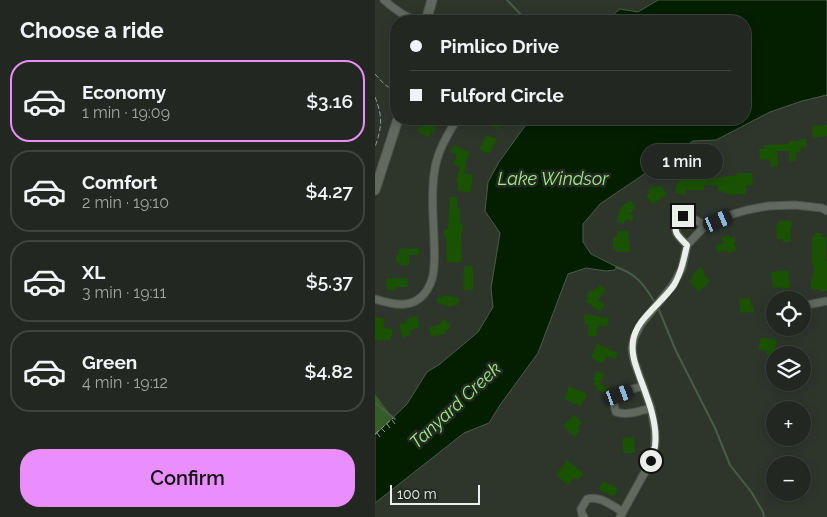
<!DOCTYPE html>
<html lang="en">
<head>
<meta charset="utf-8">
<style>
	:root { --surface:#222821; --page:#2e342e; --text:#f1f3f6; --muted:#a2a6a5; --line:#3f443f; --accent:#ea8dfd }
	body { margin:0; font-family:Raleway,sans-serif; background:var(--page); color:var(--text); height:100vh; display:flex; flex-direction:column; font-size:19px; white-space:nowrap }
	* { box-sizing:border-box; margin:0 }
	p { font-size:16px; color:var(--muted) }
	.icon { flex:none; width:28px; height:28px; fill:none; stroke:currentColor; stroke-width:2; stroke-linecap:round; stroke-linejoin:round }
	.map { position:relative; flex:1; overflow:hidden }
	.details { display:flex; flex-direction:column; background:var(--surface); width:375px }
	.details>* { flex:none }
	.top-card { position:absolute; left:15px; top:15px; width:361px; height:110px; border-radius:20px; box-shadow:0 2px 12px #0003,0 0 0 1px var(--line); display:grid; align-content:center; height:110px; padding:0 20px; background:var(--surface) }
	.fabs { position:absolute; left:391px; top:291px; display:grid; gap:10px }
	.fabs a { display:grid; place-items:center; width:45px; height:45px; border-radius:50%; background:var(--surface); box-shadow:0 2px 12px #0003,0 0 0 1px var(--line); font-size:25px }
	.scale { position:absolute; left:15px; bottom:12px; width:90px; box-sizing:border-box; padding-left:5px; border:2px solid #eaefe9; border-top:0; font-size:14px; line-height:18px; white-space:nowrap; color:#eaefe9; -webkit-text-stroke:4px #242c22; paint-order:stroke }
	.end { position:absolute; width:22px; height:22px; margin:-11px; border:6px solid #eaefe9; background:#111; box-shadow:0 0 0 2px #111 }
	.from { border-radius:50% }
	.bubble { position:absolute; height:35px; border-radius:18px; background:var(--surface); box-shadow:0 2px 12px #0003,0 0 0 1px var(--line); font-size:16px; font-weight:600; line-height:35px; text-align:center }
	.car { position:absolute; width:15px; height:30px; margin:-15px -8px; border-radius:6px; box-shadow:0 0 4px 1px #0007; background:linear-gradient(#222 24%,#8ab4d8 0 40%,#222 0 76%,#8ab4d8 0 86%,#222 0) }
	.top-card b { display:flex; align-items:center; gap:18px; height:48px; font-size:19px }
	.top-card b+b { border-top:1px solid var(--line) }
	.top-card i { width:12px; height:12px; background:var(--text) }
	ul { padding:0; list-style:none }
	li { display:flex; align-items:center; gap:15px; height:82px; margin:0 10px 8px; padding:0 10px; border:2px solid var(--line); border-radius:20px }
	li div { flex:1 }
	li b { display:block; font-size:19px }
	li em { font-style:normal; font-weight:600 }
	li.selected { border-color:var(--accent) }
	li>.icon { width:45px; height:45px; stroke-width:1.5 }
	h2 { padding:0 20px; font-size:22px; line-height:60px }
	.action { display:flex; gap:10px; margin-top:auto; padding:10px 20px }
	.action a { flex:1; height:58px; border-radius:20px; background:var(--accent); color:#111; font-size:20px; font-weight:600; line-height:58px; text-align:center }
	main { display:flex; flex:1; min-height:0 }
	.map>svg:first-child { display:block }
	.green { fill:#345d27 }
	.water { fill:#031f00; stroke:#485d46 }
	.lines { fill:none; stroke-linecap:round; stroke-linejoin:round }
	.stream { stroke:#485d46; stroke-width:2 }
	.building { fill:#195200 }
	.minor-casing { stroke:#4d544b; stroke-width:9 }
	.tertiary-casing { stroke:#4d544b; stroke-width:11 }
	.path { stroke:#949a92; stroke-width:1; stroke-dasharray:5 2.5; stroke-linecap:butt }
	.minor { stroke:#60695d; stroke-width:7 }
	.tertiary { stroke:#60695d; stroke-width:9 }
	.route { stroke:#eaefe9; stroke-width:6 }
	.labels { text-anchor:middle; dominant-baseline:central; stroke-width:5; stroke-linejoin:round; paint-order:stroke }
	.water-label { font-size:18px; font-style:italic; fill:#9fec89; stroke:#242c22 }
</style>
</head>
<body>
<main>
<section class="details">
<h2>Choose a ride</h2>
<ul>
<li class="selected"><svg class="icon" aria-label="car" viewBox="0 0 24 24"><path d="M5 17H2v-5l4-1 3-4h7l3 4 3 1v5h-3M9 17h6M6 11h13"/><circle cx="7" cy="17" r="2"/><circle cx="17" cy="17" r="2"/></svg><div><b>Economy</b><p>1 min · 19:09</p></div><em>$3.16</em></li>
<li><svg class="icon" aria-label="car" viewBox="0 0 24 24"><path d="M5 17H2v-5l4-1 3-4h7l3 4 3 1v5h-3M9 17h6M6 11h13"/><circle cx="7" cy="17" r="2"/><circle cx="17" cy="17" r="2"/></svg><div><b>Comfort</b><p>2 min · 19:10</p></div><em>$4.27</em></li>
<li><svg class="icon" aria-label="car" viewBox="0 0 24 24"><path d="M5 17H2v-5l4-1 3-4h7l3 4 3 1v5h-3M9 17h6M6 11h13"/><circle cx="7" cy="17" r="2"/><circle cx="17" cy="17" r="2"/></svg><div><b>XL</b><p>3 min · 19:11</p></div><em>$5.37</em></li>
<li><svg class="icon" aria-label="car" viewBox="0 0 24 24"><path d="M5 17H2v-5l4-1 3-4h7l3 4 3 1v5h-3M9 17h6M6 11h13"/><circle cx="7" cy="17" r="2"/><circle cx="17" cy="17" r="2"/></svg><div><b>Green</b><p>4 min · 19:12</p></div><em>$4.82</em></li>
</ul>
<div class="action"><a>Confirm</a></div>
</section>
<div class="map">
<svg width="452" height="517" viewBox="0 0 452 517">
	<rect width="100%" height="100%" fill="#2e362c"/>
	<!-- green -->
	<path class="green" d="M0 394 18 418 0 435Z"/>
	<!-- water -->
	<path class="water" d="M283 0H452V95L427 101 395 112 341 140 318 141 225 204 208 224V242L216 254 242 267 240 270 231 271 211 268 193 274 163 353 125 405 114 423 89 433 0 503V435L32 404 52 372 65 364 103 332 118 307 116 288 125 233 110 211 113 182 124 162 150 126 153 119H370V21H230L245 9 263 12Z"/>
	<g class="lines">
		<!-- stream -->
		<path class="stream" d="M132 0 152 21
			M241 267C261 274 268 283 279 301
			M284 310 301 351 340 428 355 465 377 493 388 512 389 517
			M0 403 20 419"/>
	</g>
	<!-- building -->
	<path class="building" d="M101 119H129L123 130Z
		M50 120 62 126 59 132 57 131 54 137 42 131 46 122 48 124Z
		M452 125V136L438 138 437 126Z
		M112 135 122 139 114 154 104 149Z
		M424 139H431V147H426V152H421V161H414V151H402L403 166 396 167 395 159 385 160 384 149H389V145L414 144V141H424Z
		M79 145 95 152 90 164 92 165 88 173 98 175 95 193 82 190 84 182 83 183 81 182 85 167 78 164 82 155 75 152Z
		M328 173V178L336 179 362 175V173H377L378 185H371V194L354 195V193L349 194 348 191H343L342 185H329V190H311L310 195 300 193 304 174 319 177V174Z
		M285 185 292 194 278 204 271 196 275 193 273 190 279 186 280 188Z
		M75 197H82V208H85V221L86 225 88 224V232H86L87 262H72L71 237H69V229H73Z
		M255 200 261 208 254 214 259 216 257 222 251 219 249 224 241 221 246 207Z
		M416 220 417 228 415 229 416 242H408V239H402L401 224H404V221Z
		M242 231H253L255 252H241V249H238V237H242Z
		M440 233H447V237H452L450 261H452V291H444V289H436V277H438L439 265H437V236H440Z
		M354 235 356 238 359 237 361 242 359 243 362 250 353 253 352 250 343 253 340 246 349 243 346 238Z
		M44 248V255H34V265H24V262H21V255H24V249Z
		M89 266H98V290H88Z
		M325 267 330 272 328 274 335 281 324 292 314 281 318 278 317 276Z
		M413 270 415 288 407 289V287L398 288 396 272Z
		M11 278H32L33 287H21V290H12Z
		M225 285 231 289 223 300 230 305 225 312 210 301 213 298 211 296 215 290 217 292 220 288 222 289Z
		M68 295 84 298 82 306 77 305 76 307 62 303 63 297 67 298Z
		M375 298 376 306H378L379 312 365 313 364 299Z
		M210 314 234 318 232 327 223 325 221 337 212 335 214 325 209 324 210 320H208Z
		M42 316 45 327 34 331 36 335 28 338 24 325 32 322 31 319Z
		M0 317 10 319 8 327 18 330 15 341 8 339 7 341 0 340Z
		M69 319 76 325 69 334 56 337 54 327 64 325Z
		M386 337 402 340 398 356 391 354V351L383 349Z
		M222 344 243 353 241 359 232 356 228 363H226L216 358Z
		M222 371 230 374 225 384 232 387 229 393 221 389 222 386 218 385 220 381 217 380Z
		M194 386 212 394 206 406 189 399Z
		M199 415 207 423 202 428 205 431 200 437 188 426Z
		M259 437 260 453H248V438Z
		M192 460 209 474 203 480 199 477 193 485 181 475Z
		M228 481 243 489 239 497 224 489Z"/>
	<g class="lines">
		<!-- minor casing -->
		<g class="minor-casing">
			<path id="minor" d="M9 0C19 9 29 17 43 21
				M312 245C302 235 299 234 301 219 312 212 321 220 330 226
				M0 299C10 302 20 305 30 304 44 303 53 292 57 279 61 266 59 251 59 237 58 214 56 190 60 168 63 150 73 134 82 119
				M400 304 397 306C396 311 395 316 400 320
				M428 304 432 305 452 301
				M268 386C252 391 233 392 241 412 252 416 265 411 276 408
				M209 517 207 514 206 509 212 499C225 495 237 506 248 512
				M245 517 276 461 280 446V431L276 408 259 361 257 349 259 338 266 324 298 285 307 268 312 245 330 226 355 215 372 210 393 206 420 205 447 208 452 211"/>
		</g>
		<!-- tertiary casing -->
		<g class="tertiary-casing">
			<path id="tertiary" d="M51 21 57 0
				M0 190 23 119"/>
		</g>
		<!-- path -->
		<path class="path" d="M0 74 9 84 15 88 21 85
			M0 97C8 117 7 127 0 147
			M17 420 20 424
			M12 424 15 428
			M7 429 10 432
			M2 433 5 437
			M0 434 18 418"/>
		<!-- minor -->
		<use href="#minor" class="minor"/>
		<!-- tertiary -->
		<use href="#tertiary" class="tertiary"/>
	</g>
	<g class="lines">
		<!-- route -->
		<path class="route" d="M276 461C277 456 279 451 280 446 283 424 273 399 265 378 261 366 256 355 258 341 261 319 287 303 299 285 306 273 309 259 312 245 302 235 299 234 301 220L304 217 308 216"/>
	</g>
	<g class="labels">
		<!-- water labels -->
		<g class="water-label">
			<text x="178" y="178">Lake Windsor</text>
			<text transform="translate(80 405) rotate(-43)">Tanyard Creek</text>
		</g>
	</g>
</svg>
<div class="fabs">
<a><svg class="icon" aria-label="locate" viewBox="0 0 24 24"><circle cx="12" cy="12" r="6"/><path d="M12 2v4M12 18v4M2 12h4M18 12h4"/></svg></a>
<a><svg class="icon" aria-label="layers" viewBox="0 0 24 24"><path d="M12 4l9 5-9 5-9-5zM3 14l9 5 9-5"/></svg></a>
<a>+</a>
<a>−</a>
</div>
<div class="scale">100 m</div>
<i class="end from" style="left:276px;top:461px"></i>
<i class="end" style="left:308px;top:216px"></i>
<div class="bubble" style="left:266px;top:144px;width:82px">1 min</div>
<i class="car" style="left:343px;top:221px;rotate:67deg"></i>
<i class="car" style="left:244px;top:395px;rotate:70deg"></i>
<div class="top-card">
<b><i class="from"></i>Pimlico Drive</b>
<b><i></i>Fulford Circle</b>
</div>
</div>
</main>
</body>
</html>
